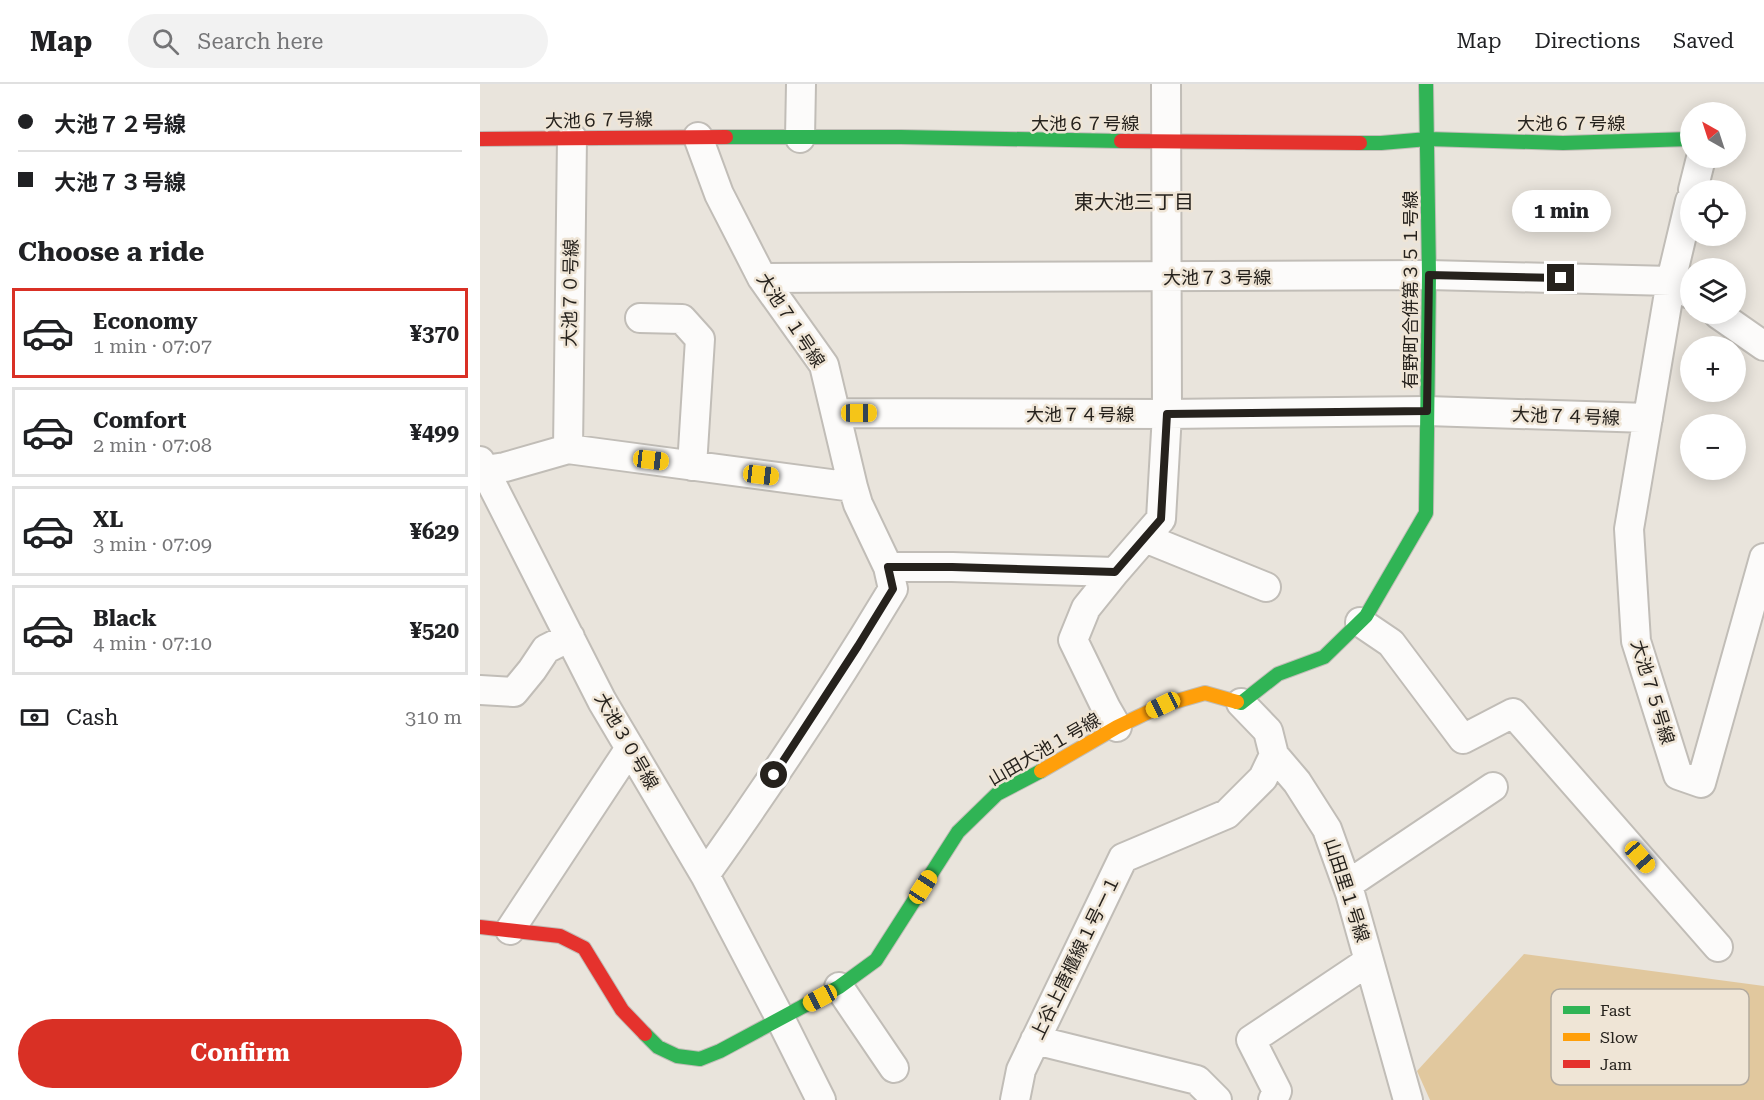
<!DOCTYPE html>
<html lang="en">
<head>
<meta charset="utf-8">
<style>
	:root { --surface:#fff; --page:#f2f2f2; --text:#202124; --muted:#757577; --line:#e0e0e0; --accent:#d93025 }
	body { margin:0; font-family:"Roboto Serif","Noto Sans JP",serif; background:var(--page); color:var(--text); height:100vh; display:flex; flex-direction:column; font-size:22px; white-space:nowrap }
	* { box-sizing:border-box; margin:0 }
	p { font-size:20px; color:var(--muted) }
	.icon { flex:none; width:33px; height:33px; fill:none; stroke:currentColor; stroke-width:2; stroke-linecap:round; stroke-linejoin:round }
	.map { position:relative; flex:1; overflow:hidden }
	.side { display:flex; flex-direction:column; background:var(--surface); width:480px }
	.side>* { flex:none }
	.hud { display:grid; align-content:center; height:132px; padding:0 18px; background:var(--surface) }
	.needle { width:39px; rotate:321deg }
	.fabs { position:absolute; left:1200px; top:18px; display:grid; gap:12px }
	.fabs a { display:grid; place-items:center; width:66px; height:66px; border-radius:50%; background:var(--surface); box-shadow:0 3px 15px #0003; font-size:30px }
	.end { position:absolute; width:27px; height:27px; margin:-14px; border:8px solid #26221d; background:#fff; box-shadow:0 0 0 3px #fff }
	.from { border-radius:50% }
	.bubble { position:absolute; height:42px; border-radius:21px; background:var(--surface); box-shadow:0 3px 15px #0003; font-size:20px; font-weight:700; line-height:42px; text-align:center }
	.car { position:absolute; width:18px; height:36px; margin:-18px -9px; border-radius:8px; box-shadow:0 0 4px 2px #0007; background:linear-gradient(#f5c518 24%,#345 0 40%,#f5c518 0 76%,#345 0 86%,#f5c518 0) }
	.hud b { display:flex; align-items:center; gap:21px; height:57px; font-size:22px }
	.hud b+b { border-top:2px solid var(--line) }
	.hud i { width:15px; height:15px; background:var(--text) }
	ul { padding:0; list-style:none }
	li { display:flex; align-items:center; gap:18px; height:90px; margin:0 12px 9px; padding:0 6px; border:3px solid var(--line); border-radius:0px }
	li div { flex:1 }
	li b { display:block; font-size:22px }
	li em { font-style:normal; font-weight:700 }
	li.selected { border-color:var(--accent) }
	li>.icon { width:54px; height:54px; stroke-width:1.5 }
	h2 { padding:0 18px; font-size:27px; line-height:72px }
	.pay { display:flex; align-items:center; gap:15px; height:66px; padding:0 18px; font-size:22px }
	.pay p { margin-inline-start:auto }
	.primary-button { display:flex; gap:12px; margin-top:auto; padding:12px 18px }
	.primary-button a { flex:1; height:69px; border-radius:36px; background:var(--accent); color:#fff; font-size:24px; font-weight:700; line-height:69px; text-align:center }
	header { display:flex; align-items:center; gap:36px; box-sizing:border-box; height:84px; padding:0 30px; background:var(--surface); border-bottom:2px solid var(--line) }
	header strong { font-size:28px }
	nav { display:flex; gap:33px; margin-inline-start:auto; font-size:21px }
	.search { width:420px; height:54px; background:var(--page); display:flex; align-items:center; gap:15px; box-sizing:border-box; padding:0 21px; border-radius:33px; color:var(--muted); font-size:22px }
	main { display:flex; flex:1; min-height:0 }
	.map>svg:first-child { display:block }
	.green { fill:#e1c89e }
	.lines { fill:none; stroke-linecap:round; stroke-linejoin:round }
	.street-casing { stroke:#c1bdb7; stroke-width:32 }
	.fast-casing { stroke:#c1bdb7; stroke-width:16 }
	.slow-casing { stroke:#c1bdb7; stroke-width:16 }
	.jam-casing { stroke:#c1bdb7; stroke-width:16 }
	.street { stroke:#fcfbfa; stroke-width:28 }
	.fast { stroke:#30b455; stroke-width:14 }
	.slow { stroke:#ff9f0a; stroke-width:14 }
	.jam { stroke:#e5322d; stroke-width:14 }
	.route { stroke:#26221d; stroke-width:8 }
	.labels { text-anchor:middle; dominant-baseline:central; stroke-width:5; stroke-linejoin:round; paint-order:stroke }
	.street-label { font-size:18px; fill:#26221d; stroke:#efe5d6 }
	.neighbourhood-label { font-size:20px; fill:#26221d; stroke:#efe5d6 }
	.key { fill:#efe5d6; stroke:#b3aa9e; stroke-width:1.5 }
	.key-label { font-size:16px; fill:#26221d }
</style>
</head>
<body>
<header>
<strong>Map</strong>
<div class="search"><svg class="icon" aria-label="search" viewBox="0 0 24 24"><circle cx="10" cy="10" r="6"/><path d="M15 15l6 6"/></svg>Search here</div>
<nav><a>Map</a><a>Directions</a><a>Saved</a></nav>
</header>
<main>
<section class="side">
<div class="hud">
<b><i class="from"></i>大池７２号線</b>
<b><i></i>大池７３号線</b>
</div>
<h2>Choose a ride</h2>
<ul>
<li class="selected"><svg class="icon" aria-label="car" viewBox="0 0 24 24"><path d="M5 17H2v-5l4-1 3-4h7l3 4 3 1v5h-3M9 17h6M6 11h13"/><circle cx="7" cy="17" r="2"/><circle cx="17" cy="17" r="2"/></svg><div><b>Economy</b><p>1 min · 07:07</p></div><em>¥370</em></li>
<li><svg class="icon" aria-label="car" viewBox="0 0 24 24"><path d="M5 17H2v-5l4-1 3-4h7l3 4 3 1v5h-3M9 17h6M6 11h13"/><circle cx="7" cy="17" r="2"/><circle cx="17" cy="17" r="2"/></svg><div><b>Comfort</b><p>2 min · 07:08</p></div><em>¥499</em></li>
<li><svg class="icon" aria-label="car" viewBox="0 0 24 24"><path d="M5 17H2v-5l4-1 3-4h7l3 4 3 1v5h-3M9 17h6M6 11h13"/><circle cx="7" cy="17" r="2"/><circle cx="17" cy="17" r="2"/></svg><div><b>XL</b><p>3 min · 07:09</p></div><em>¥629</em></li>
<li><svg class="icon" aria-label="car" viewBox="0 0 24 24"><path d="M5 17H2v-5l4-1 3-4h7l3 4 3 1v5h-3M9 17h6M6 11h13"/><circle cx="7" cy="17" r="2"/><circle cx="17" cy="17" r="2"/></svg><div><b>Black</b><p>4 min · 07:10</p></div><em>¥520</em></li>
</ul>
<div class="pay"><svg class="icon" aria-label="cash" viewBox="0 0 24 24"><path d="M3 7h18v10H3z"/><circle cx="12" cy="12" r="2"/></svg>Cash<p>310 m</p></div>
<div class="primary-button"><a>Confirm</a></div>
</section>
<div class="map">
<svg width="1284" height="1016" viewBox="0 0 1284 1016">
	<rect width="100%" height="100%" fill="#e9e4dc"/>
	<!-- green -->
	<path class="green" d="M1044 870 1284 902V1016H950L937 987Z"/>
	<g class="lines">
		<!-- street casing -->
		<g class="street-casing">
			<path id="street" d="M218 53 239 110 282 194 344 281 373 403 378 420 408 483H472L635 488
				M92 54 88 365 373 403
				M320 54 321 0
				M1213 106 1221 74
				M282 194 949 191 1191 197 1210 117
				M1210 210 1191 197 1149 445 1156 557 1198 691 1221 699 1284 474
				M1238 230 1284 262
				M160 234 202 235 220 255 212 382
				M356 329 687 330 947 327 1168 334
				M0 377 122 617 225 791 300 934 341 1016
				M0 387 25 383 88 365
				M665 454 786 503
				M880 538 911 559 983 655 1033 629 1238 863
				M0 606 34 608 52 586 66 565 90 553
				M761 619 788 647 794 671 817 698 847 745 870 809 928 1016
				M637 643 626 624 593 556 606 524 635 488 681 435 687 330 686 0
				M225 791C291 698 354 603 413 505L408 483
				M867 801 1013 703
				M30 846 150 664
				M359 903 414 984
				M555 956 717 996 737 1016
				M535 1016 541 986 643 774 747 730 783 694 794 671
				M793 1016 797 1007 771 956 889 877"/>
		</g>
		<!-- fast casing -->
		<g class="fast-casing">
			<path id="fast" d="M246 53H421L641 57
				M880 59H901L948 55 1083 59 1210 55
				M757 618 761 619 798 590 844 573 886 532 946 429 949 191 946 0
				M165 950 178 963 197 972 220 975 240 967 359 903 396 876 478 748 517 710 561 687"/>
		</g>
		<!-- slow casing -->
		<g class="slow-casing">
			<path id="slow" d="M561 687 637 643 683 621 725 609 757 618"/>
		</g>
		<!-- jam casing -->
		<g class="jam-casing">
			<path id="jam" d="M0 55 246 53
				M641 57 880 59
				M0 843 80 852 104 864 142 926 165 950"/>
		</g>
		<!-- street -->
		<use href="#street" class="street"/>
		<!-- fast -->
		<use href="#fast" class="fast"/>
		<!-- slow -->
		<use href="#slow" class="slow"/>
		<!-- jam -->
		<use href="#jam" class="jam"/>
	</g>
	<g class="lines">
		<!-- route -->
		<path class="route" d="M294 691 378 562 413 505 408 483H472L635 488 681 435 687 330 947 327 949 191 1081 194"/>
	</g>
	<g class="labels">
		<!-- street labels -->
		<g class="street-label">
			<text transform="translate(119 36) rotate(-1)">大池６７号線</text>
			<text x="605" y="39">大池６７号線</text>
			<text x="1091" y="39">大池６７号線</text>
			<text x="737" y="193">大池７３号線</text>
			<text transform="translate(930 206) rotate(-90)">有野町合併第３５１号線</text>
			<text transform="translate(90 209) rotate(-89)">大池７０号線</text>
			<text transform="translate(311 236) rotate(57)">大池７１号線</text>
			<text x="600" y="330">大池７４号線</text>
			<text transform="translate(1086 332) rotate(2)">大池７４号線</text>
			<text transform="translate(1173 608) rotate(73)">大池７５号線</text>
			<text transform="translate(147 657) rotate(60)">大池３０号線</text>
			<text transform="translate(564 665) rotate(-30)">山田大池１号線</text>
			<text transform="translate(867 806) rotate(72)">山田里１号線</text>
			<text transform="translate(595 873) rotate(-64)">上谷上唐櫃線１号ー１</text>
		</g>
		<!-- neighbourhood labels -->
		<g class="neighbourhood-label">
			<text x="654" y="118">東大池三丁目</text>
		</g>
	</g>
	<!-- legend -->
	<rect x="1071" y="905" width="198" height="96" rx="9" class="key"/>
	<rect x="1083" y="922" width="27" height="8" fill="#30b455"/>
	<rect x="1083" y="949" width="27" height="8" fill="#ff9f0a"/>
	<rect x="1083" y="976" width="27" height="8" fill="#e5322d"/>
	<g class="key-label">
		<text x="1120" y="932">Fast</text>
		<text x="1120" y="959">Slow</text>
		<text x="1120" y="986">Jam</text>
	</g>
</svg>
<div class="fabs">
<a><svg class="needle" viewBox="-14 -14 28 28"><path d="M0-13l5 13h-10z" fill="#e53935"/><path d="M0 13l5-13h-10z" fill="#757577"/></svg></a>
<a><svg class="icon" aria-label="locate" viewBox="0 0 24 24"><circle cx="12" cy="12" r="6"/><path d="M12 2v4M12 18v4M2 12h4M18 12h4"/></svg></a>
<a><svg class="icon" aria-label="layers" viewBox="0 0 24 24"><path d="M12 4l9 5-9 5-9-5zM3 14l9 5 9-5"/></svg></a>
<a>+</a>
<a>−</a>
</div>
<i class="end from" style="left:294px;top:691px"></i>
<i class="end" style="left:1081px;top:194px"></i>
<div class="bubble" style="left:1032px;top:106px;width:99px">1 min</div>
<i class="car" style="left:379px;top:329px;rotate:90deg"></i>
<i class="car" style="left:171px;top:376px;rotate:97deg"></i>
<i class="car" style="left:281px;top:391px;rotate:97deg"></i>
<i class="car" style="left:683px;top:621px;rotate:244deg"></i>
<i class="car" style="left:1160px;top:773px;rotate:139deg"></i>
<i class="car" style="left:443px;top:803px;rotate:33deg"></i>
<i class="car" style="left:340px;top:914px;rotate:242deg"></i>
</div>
</main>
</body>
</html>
